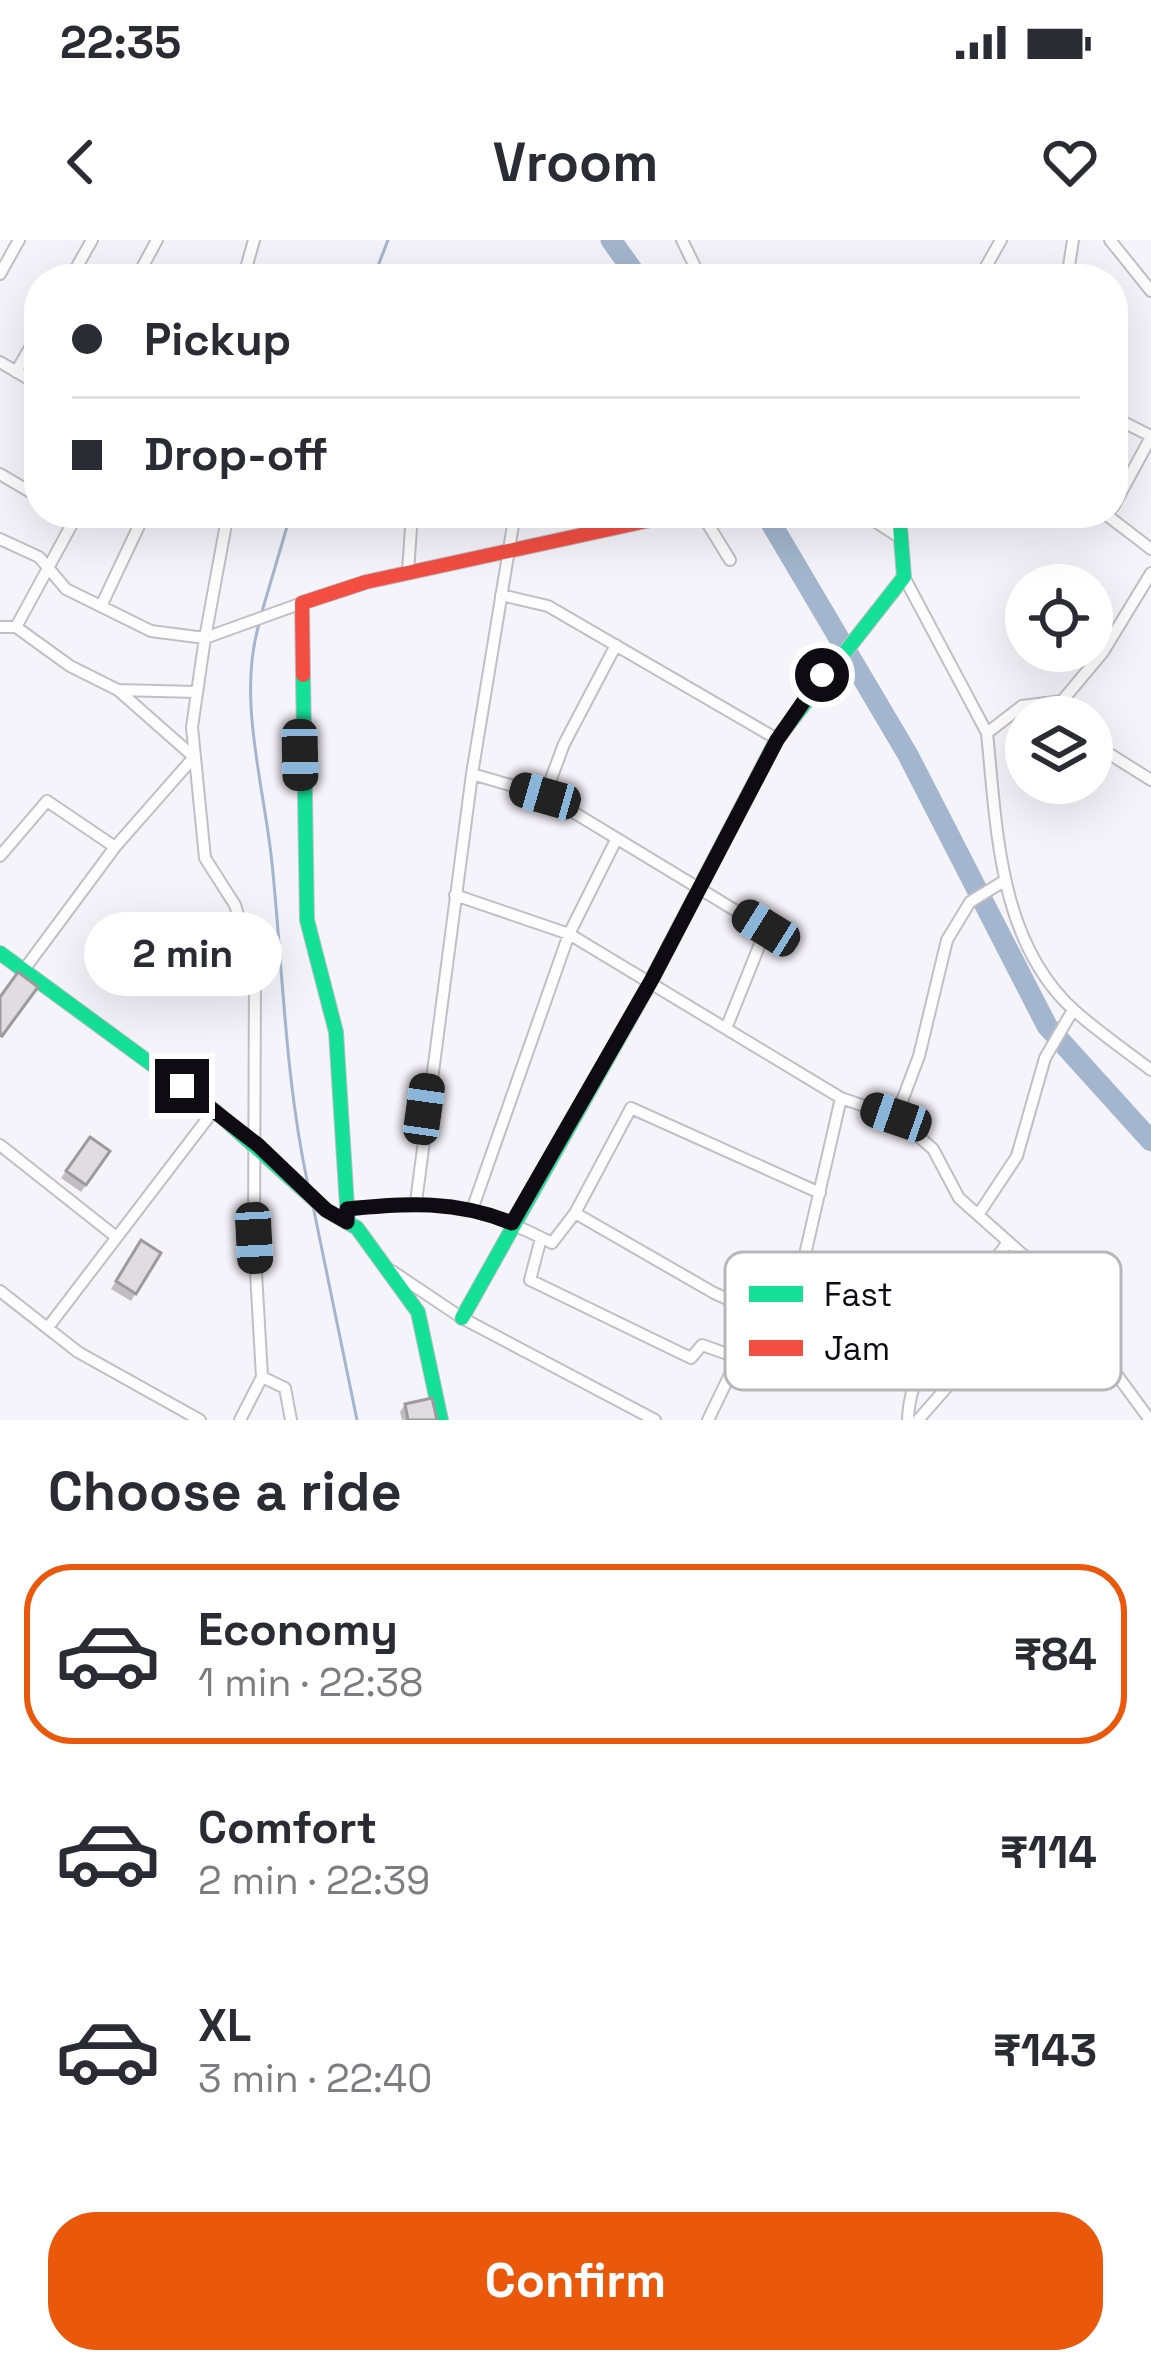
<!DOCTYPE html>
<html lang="en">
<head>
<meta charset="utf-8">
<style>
	:root { --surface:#fff; --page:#f2f2f3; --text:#2b2b33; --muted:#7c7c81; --line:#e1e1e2; --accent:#ea580c }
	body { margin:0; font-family:"Space Grotesk",sans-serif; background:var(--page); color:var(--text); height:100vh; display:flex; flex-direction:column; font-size:45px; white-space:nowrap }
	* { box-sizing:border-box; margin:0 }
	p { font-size:39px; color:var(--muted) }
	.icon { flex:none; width:66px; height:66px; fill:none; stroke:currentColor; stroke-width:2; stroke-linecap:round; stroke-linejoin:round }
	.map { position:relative; height:1180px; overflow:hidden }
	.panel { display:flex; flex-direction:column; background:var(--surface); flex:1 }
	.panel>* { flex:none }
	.guide { position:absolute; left:24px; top:24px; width:1104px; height:264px; border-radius:48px; box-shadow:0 12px 48px #0002; display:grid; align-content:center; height:264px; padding:0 48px; background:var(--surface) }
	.tools { position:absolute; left:1005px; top:324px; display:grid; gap:24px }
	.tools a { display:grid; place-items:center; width:108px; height:108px; border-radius:50%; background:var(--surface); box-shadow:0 12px 48px #0002; font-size:60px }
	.end { position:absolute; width:54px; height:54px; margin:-27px; border:15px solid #0e0b12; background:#fff; box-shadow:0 0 0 6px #fff }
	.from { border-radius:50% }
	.bubble { position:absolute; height:84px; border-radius:42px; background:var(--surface); box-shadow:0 12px 48px #0002; font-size:39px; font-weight:700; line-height:84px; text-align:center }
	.car { position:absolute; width:36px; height:72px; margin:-36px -18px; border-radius:15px; box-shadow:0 0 9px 3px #0007; background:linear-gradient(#222 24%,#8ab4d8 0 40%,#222 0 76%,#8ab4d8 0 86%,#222 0) }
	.guide b { display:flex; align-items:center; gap:42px; height:114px; font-size:45px }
	.guide b+b { border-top:3px solid var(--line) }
	.guide i { width:30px; height:30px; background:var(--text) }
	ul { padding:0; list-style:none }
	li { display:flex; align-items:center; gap:36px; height:180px; margin:0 24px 18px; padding:0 24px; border:6px solid transparent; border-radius:48px }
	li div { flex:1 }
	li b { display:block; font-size:45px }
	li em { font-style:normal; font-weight:700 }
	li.selected { border-color:var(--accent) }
	li>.icon { width:108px; height:108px; stroke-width:1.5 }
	h2 { padding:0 48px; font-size:54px; line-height:144px }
	.button { display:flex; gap:24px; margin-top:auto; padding:24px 48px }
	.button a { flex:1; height:138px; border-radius:48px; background:var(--accent); color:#fff; font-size:48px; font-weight:700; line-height:138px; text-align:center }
	.status { display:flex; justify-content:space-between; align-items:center; height:84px; padding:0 60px; background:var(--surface); direction:ltr }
	.status svg { height:33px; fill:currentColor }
	header { display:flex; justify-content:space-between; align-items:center; height:156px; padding:0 48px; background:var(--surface); font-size:54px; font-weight:700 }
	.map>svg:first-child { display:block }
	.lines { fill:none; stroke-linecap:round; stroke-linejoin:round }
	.stream { stroke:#a3b6cd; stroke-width:3 }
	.river { stroke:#a3b6cd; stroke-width:21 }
	.street-casing { stroke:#c1bfc6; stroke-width:14 }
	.fast-casing { stroke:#c1bfc6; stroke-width:16 }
	.jam-casing { stroke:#c1bfc6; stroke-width:16 }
	.street { stroke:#fefdfe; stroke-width:10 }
	.fast { stroke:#16e098; stroke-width:14 }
	.jam { stroke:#f24e42; stroke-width:14 }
	.wall { fill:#c1bdc2 }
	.building { fill:#e0dce2; stroke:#9d9a9e; stroke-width:3 }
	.route { stroke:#0e0b12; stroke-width:15 }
	.key { fill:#fff; stroke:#b7b6b8; stroke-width:3 }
	.key-label { font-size:33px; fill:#0e0b12 }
</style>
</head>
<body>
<div class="status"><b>22:35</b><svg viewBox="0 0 49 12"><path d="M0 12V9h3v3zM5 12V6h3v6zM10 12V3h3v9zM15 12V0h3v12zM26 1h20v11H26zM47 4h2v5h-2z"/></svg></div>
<header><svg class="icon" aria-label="back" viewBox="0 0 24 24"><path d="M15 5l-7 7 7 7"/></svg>Vroom<svg class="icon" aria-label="heart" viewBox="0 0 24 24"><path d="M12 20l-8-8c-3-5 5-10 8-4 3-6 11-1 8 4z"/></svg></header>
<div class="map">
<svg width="1151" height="1180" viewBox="0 0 1151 1180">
	<rect width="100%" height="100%" fill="#f6f4fb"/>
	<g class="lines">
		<!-- stream -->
		<path class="stream" d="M373 39 388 0
			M261 375 291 273
			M259 384C237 459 264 545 272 623 283 731 285 838 308 945
			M313 966 357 1180"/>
		<!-- river -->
		<path class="river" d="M611 0 639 39
			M765 273 908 515 1047 786 1151 901"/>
		<!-- street casing -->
		<g class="street-casing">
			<path id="street" d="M682 0 701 39
				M1110 0 1151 51
				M0 34 19 0
				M70 39 92 0
				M136 39 157 0
				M243 39 254 0
				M979 39 1001 0
				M1067 39 1073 0
				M0 122 39 145
				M16 132 39 92
				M1113 177 1151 196
				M0 234 39 257
				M1113 267 1151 197
				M701 273 730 320
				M862 273 899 297
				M1104 273 1151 309
				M0 299 39 317 66 349 151 391 205 398 228 273
				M408 332 412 273
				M1151 333 1103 412 1062 461 1022 466 987 493C997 589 998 703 1076 772 1100 793 1126 811 1151 830
				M904 337 987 493
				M501 355 548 366 777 499
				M102 364 145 273
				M0 387H16L70 426 118 450 194 517 115 607 23 731
				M16 387 78 273
				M118 450 197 452
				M1062 461 1072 477
				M1092 503 1151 540
				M472 534 545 555 766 689 727 786
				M545 555 564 504 616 405
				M0 616 47 561 115 607
				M455 655 569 694 841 858 896 877 933 909 959 958 1040 1030 1150 1180
				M896 877 919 816 947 700 970 662 1004 641
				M0 905 115 996
				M416 962 472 534 515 273
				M473 967 569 694 616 600
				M347 969C441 960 467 960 552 1003L575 973 631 868 820 953
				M575 973 714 1053 790 1087
				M978 975 1017 916 1045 818 1073 770
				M541 998 530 1040 691 1118 702 1105 778 1132 841 858
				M392 1031 462 1078 655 1180
				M0 1051 78 1112 200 1180
				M49 1086 214 870
				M240 1180 262 1137
				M291 1180 285 1148 262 1137 254 998 255 729 235 665 205 618 192 487 205 398 302 363
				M708 1180 738 1118
				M908 1180C909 1115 972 1053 1008 1002
				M918 1180 984 1105 1053 1050"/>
		</g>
		<!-- fast casing -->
		<g class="fast-casing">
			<path id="fast" d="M303 435 307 680 336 792 348 982
				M0 713 214 870 326 970 357 988 418 1072 441 1180
				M462 1078 651 741 777 499 904 337 899 273"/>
		</g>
		<!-- jam casing -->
		<g class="jam-casing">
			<path id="jam" d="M303 435 302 363 366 342 683 273"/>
		</g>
		<!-- street -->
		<use href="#street" class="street"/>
		<!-- fast -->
		<use href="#fast" class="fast"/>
		<!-- jam -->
		<use href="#jam" class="jam"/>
	</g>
	<!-- wall -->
	<path class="wall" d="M90 897 110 911 81 952 61 938Z
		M141 1000 161 1013 131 1061 111 1049Z
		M405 1164 437 1180H402L400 1172Z"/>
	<!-- building -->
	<path class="building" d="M18 732 38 747 2 796 0 795V757Z
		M90 897 110 911 86 945 66 931Z
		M141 1000 161 1013 136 1054 116 1041Z
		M432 1158 437 1180H408L405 1164Z"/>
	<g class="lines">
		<!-- route -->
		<path class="route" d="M182 846 258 905 326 970 347 982V969C406 963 456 960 512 983L651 741 777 500 822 435"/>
	</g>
	<!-- legend -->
	<rect x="725" y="1012" width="396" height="138" rx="18" class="key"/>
	<rect x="749" y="1046" width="54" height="16" fill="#16e098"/>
	<rect x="749" y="1100" width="54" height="16" fill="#f24e42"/>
	<g class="key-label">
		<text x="824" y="1066">Fast</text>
		<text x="824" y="1120">Jam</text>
	</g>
</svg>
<div class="tools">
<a><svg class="icon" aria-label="locate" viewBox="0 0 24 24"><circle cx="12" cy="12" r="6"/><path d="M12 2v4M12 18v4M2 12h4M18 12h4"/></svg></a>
<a><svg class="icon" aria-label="layers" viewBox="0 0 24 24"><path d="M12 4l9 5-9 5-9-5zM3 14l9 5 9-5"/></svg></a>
</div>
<i class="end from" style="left:822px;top:435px"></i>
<i class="end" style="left:182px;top:846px"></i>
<div class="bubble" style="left:84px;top:672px;width:198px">2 min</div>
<i class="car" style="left:300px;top:515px;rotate:179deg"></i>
<i class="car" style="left:545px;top:556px;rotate:286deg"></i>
<i class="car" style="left:766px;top:688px;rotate:302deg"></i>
<i class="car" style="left:424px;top:869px;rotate:8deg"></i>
<i class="car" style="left:896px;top:877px;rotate:289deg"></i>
<i class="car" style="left:254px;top:998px;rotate:177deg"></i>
<div class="guide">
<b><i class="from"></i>Pickup</b>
<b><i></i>Drop-off</b>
</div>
</div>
<section class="panel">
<h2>Choose a ride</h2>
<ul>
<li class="selected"><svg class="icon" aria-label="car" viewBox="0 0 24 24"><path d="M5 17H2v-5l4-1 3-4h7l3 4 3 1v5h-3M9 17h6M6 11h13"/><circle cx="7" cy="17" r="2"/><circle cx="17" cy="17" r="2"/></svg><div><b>Economy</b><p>1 min · 22:38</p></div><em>₹84</em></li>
<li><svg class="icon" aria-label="car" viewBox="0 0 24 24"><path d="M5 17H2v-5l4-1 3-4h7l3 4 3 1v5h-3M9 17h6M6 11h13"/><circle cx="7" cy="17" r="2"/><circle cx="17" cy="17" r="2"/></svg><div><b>Comfort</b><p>2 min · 22:39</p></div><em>₹114</em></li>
<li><svg class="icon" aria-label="car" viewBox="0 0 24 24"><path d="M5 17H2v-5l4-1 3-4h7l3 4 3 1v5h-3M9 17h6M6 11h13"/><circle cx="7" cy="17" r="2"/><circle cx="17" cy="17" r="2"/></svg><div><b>XL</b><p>3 min · 22:40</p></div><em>₹143</em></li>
</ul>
<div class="button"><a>Confirm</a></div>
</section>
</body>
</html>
